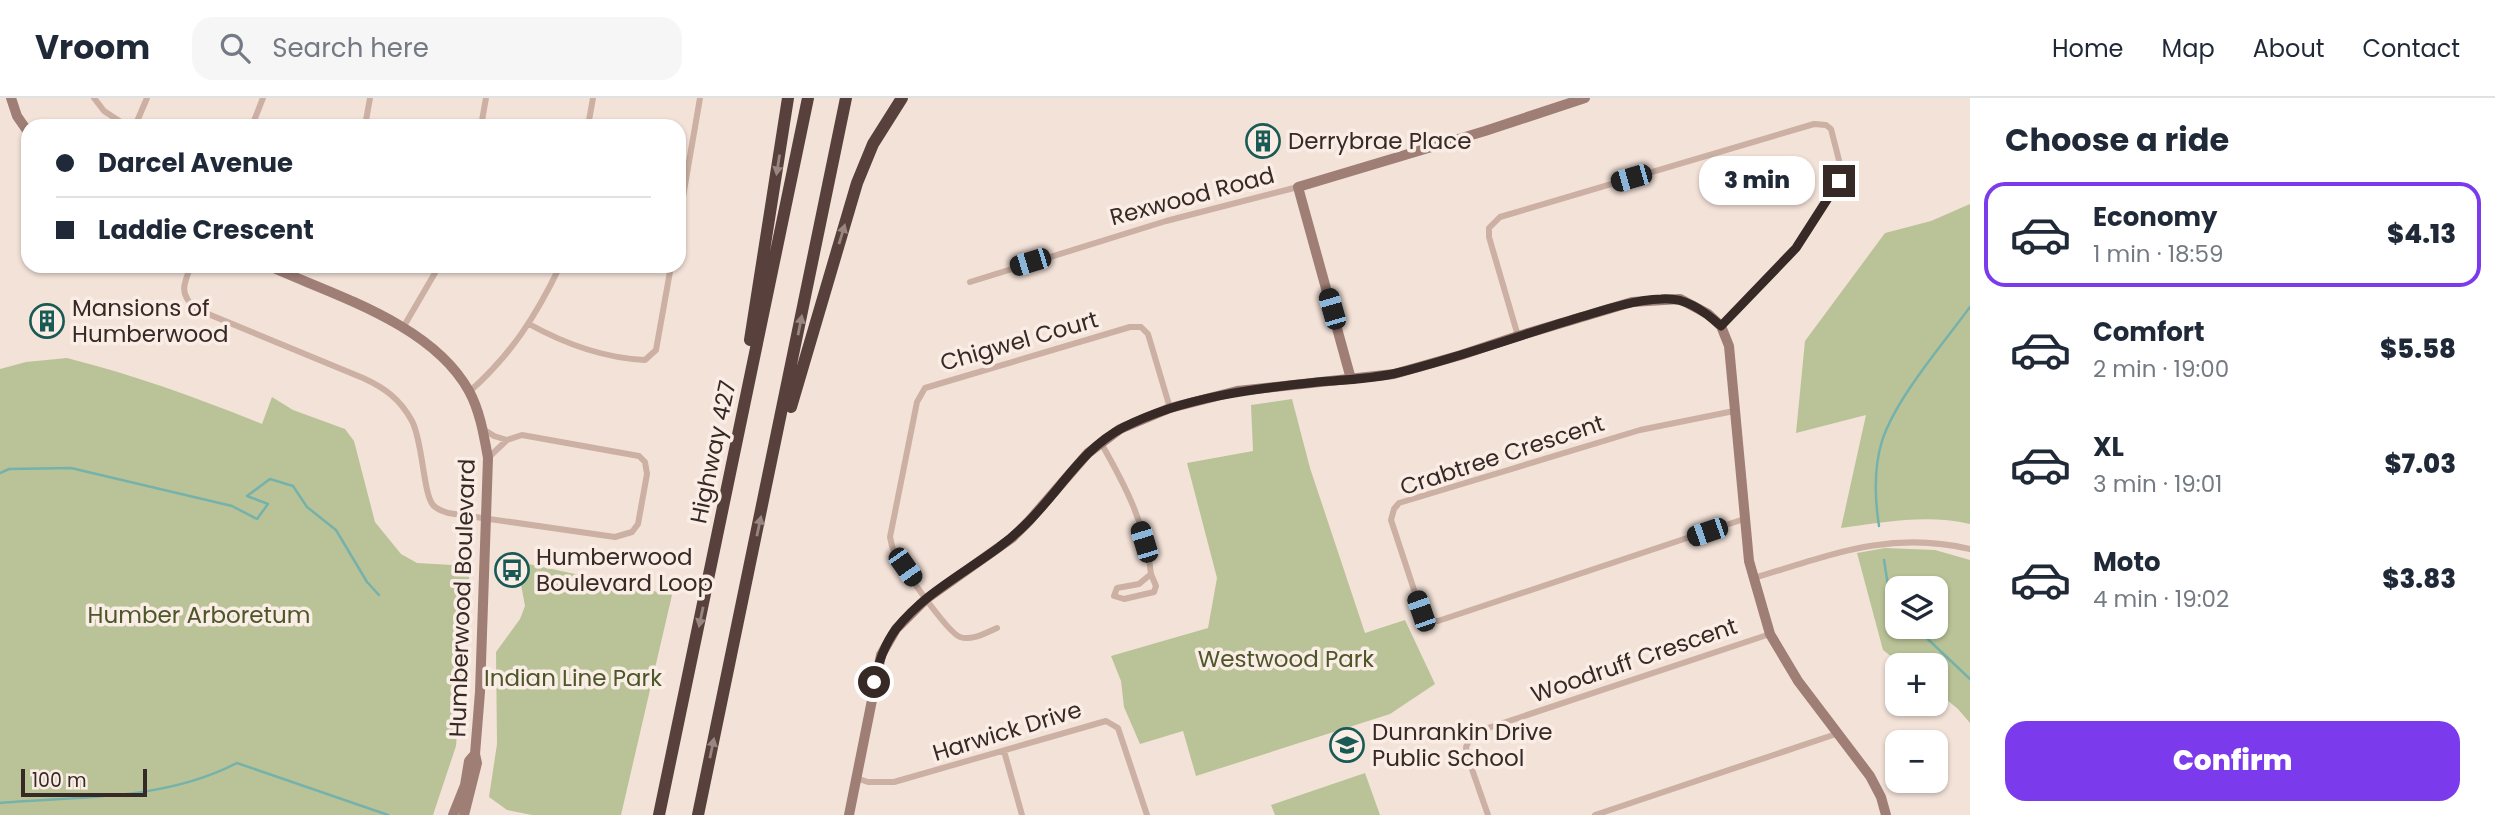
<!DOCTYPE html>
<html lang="en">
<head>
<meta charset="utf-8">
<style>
	:root { --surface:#fff; --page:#f6f6f7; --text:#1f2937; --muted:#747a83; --line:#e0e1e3; --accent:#7c3aed }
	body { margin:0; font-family:Poppins,sans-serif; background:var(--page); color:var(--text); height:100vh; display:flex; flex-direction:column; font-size:26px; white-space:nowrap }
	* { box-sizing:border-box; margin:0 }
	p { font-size:23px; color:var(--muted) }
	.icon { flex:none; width:38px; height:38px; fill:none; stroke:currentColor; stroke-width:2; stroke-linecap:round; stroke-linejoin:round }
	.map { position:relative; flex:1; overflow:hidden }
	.details { display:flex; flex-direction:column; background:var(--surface); width:525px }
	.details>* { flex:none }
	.hud { position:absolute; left:21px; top:21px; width:665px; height:154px; border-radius:21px; box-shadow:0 2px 5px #0004; display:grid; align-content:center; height:154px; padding:0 35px; background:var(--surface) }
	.fabs { position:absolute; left:1885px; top:478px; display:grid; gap:14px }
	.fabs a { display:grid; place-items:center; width:63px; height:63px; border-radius:14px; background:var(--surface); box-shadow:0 2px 5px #0004; font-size:35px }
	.scale { position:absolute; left:21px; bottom:18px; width:126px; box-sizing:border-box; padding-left:7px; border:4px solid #362926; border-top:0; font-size:19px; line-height:24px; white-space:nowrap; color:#362926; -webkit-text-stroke:5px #faede5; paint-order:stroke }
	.end { position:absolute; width:32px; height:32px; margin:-16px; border:9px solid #362926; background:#fff; box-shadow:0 0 0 4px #fff }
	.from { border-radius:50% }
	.bubble { position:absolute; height:49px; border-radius:21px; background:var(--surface); box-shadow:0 2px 5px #0004; font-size:23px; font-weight:800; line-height:49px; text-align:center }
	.car { position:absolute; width:21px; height:42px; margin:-21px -10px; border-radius:9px; box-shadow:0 0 5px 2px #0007; background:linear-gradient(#222 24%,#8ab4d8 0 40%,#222 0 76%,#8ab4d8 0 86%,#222 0) }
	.hud b { display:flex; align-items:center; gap:24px; height:66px; font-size:26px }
	.hud b+b { border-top:2px solid var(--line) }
	.hud i { width:18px; height:18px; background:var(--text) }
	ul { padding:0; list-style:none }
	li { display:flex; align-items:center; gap:21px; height:105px; margin:0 14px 10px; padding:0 21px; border:4px solid transparent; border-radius:21px }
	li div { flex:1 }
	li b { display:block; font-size:26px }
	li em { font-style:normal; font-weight:800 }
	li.current { border-color:var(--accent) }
	li>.icon { width:63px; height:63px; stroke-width:1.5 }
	h2 { padding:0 35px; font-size:32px; line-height:84px }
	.button { display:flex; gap:14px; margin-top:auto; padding:14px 35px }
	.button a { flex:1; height:80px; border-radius:21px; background:var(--accent); color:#fff; font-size:28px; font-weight:800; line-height:80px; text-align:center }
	header { display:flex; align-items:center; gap:42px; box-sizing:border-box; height:98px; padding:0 35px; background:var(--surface); border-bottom:2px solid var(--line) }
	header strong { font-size:33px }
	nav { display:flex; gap:38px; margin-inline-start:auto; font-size:24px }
	.search { width:490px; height:63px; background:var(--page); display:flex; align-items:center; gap:18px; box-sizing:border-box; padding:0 24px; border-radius:21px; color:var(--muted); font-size:26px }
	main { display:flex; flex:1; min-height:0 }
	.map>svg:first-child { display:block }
	.green { fill:#bac397; fill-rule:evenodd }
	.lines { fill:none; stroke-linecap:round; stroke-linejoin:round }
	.stream { stroke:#75b2ab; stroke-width:2.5 }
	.street { stroke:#cbb0a3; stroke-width:6 }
	.secondary { stroke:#9f7e75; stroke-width:10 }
	.highway { stroke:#58413c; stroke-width:12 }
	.oneway { fill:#998680 }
	.route { stroke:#362926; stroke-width:9 }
	.labels { text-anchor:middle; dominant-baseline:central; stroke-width:7; stroke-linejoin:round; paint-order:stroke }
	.poi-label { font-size:23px; fill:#362926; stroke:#faede5; text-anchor:start }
	.street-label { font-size:23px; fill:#362926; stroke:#faede5 }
	.park-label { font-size:23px; fill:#4c5628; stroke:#faede5 }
</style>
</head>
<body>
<header>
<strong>Vroom</strong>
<div class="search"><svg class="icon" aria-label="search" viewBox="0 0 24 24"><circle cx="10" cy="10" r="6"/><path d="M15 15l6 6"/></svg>Search here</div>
<nav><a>Home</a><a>Map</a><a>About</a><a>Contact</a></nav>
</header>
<main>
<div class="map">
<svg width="1970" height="717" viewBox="0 0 1970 717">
	<rect width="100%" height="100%" fill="#f3e2d8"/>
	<!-- green -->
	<path class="green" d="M1970 106V426C1927 416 1885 424 1841 430L1866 317 1796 335 1805 243 1885 135 1931 123Z
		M67 260C134 277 198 300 262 326L272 299 293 312 345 331 354 343 375 424 401 456 417 465 470 468 456 648 433 717H0V271L26 264Z
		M1292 301 1310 370 1365 535 1405 522 1435 586 1390 616 1196 678 1183 633 1140 646 1124 609 1121 583 1111 558 1208 530 1217 480 1187 365 1253 353 1251 307Z
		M1885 450 1935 452 1970 462V625L1958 611 1936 593V567H1902L1883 552 1857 455ZM1897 490H1936V528H1897Z
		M501 460 672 497 621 717H532L507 712 489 699 497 646 496 554 520 521 525 508 520 481Z
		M1365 675 1380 717H1275L1271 707Z"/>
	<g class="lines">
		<!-- stream -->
		<path class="stream" d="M0 375 9 371 71 370 232 408 257 421 268 406 247 398 270 381 293 388 307 409 336 432 367 484 379 497
			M1879 428C1875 402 1874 369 1882 343 1896 300 1943 246 1970 209
			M1884 462 1891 507 1897 513
			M1914 528 1970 581
			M0 705C80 698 164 703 237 665L388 717"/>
		<!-- street -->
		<path class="street" d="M94 0 104 13 127 28
			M135 28 147 0
			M252 28 263 0
			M365 28 370 0
			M481 28 486 0
			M588 28 593 0
			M679 122 700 0
			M191 168C183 187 179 196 196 211L363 280C385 290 400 301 412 323 423 344 423 395 433 407 437 412 443 413 448 415L615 439 632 434 638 426 647 376 645 364 639 358 522 337 507 342 488 360
			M970 184 1166 123 1298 89
			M529 226C565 246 603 260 645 262L656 252 671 168
			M404 228 439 168
			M1518 238 1489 139V130L1500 119 1814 26 1826 27 1831 31 1842 74 1835 91 1796 151 1721 228
			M469 294C511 257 536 218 560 168
			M1734 313 1640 332 1399 405 1394 411 1391 422 1421 513 1427 523H1438L1744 421
			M483 331 494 338 507 342
			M1101 345C1124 385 1147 429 1151 476L1139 486 1117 490 1114 498 1124 501 1154 494 1156 488 1151 476
			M1754 480C1830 457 1890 432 1970 451
			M997 530C985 535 972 543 960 539 948 535 896 462 892 448L890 439 917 304 925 290 1130 229H1141L1148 236 1170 310
			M1004 653 1022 717
			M856 680 868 684H894L1106 623 1118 630 1147 717
			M1488 717 1467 657 1466 649 1473 635 1770 536
			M1595 717 1839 635"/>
		<!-- secondary -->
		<path class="secondary" d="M11 0 17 18 28 34
			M269 168C336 198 432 226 469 293 480 313 484 338 488 360L480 594 475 656 477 665 464 717
			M1351 281 1298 89 1485 33 1585 0
			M453 717 465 687 469 663 475 656
			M849 717 881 557 896 531 926 501 1012 440 1029 423 1088 355 1120 331 1170 310 1237 293 1394 276 1461 257 1518 238 1632 204 1680 201 1708 216 1721 228 1729 248 1749 463 1770 536 1798 583 1870 678 1881 699 1886 717"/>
		<!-- highway -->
		<path class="highway" d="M750 242 788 0
			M791 309 857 85 873 46 902 0
			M659 717 808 0
			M698 717 846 0"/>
	</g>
	<!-- one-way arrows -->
	<defs><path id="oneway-solid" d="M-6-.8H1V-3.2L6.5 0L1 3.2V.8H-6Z" transform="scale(1.75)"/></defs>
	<g class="oneway">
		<use href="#oneway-solid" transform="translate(778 67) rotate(99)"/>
		<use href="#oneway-solid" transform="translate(842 136) rotate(-73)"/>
		<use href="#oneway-solid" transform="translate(800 227) rotate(-79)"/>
		<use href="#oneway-solid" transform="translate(759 428) rotate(-78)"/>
		<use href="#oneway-solid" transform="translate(701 519) rotate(102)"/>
		<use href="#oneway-solid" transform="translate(712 650) rotate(-78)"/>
	</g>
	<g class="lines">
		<!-- route -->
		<path class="route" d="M874 584C879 564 884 547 896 531 931 486 988 465 1027 425 1060 393 1082 350 1124 329 1184 299 1252 291 1318 284 1344 282 1372 281 1397 275 1457 260 1515 239 1574 221 1602 213 1631 202 1661 201 1685 199 1703 212 1721 228L1796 150 1839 83"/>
	</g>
	<!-- icons -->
	<defs>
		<g id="building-ring" transform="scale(1.75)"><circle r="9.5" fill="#faede5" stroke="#195a55" stroke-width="1.5"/><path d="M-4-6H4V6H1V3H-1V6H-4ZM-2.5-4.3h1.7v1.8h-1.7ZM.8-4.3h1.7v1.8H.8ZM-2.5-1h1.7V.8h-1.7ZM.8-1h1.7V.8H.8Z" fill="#195a55"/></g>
		<g id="bus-ring" transform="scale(1.75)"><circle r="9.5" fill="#faede5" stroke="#195a55" stroke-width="1.5"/><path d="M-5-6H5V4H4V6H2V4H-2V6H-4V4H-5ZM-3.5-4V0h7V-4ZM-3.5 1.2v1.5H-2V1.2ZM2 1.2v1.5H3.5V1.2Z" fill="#195a55"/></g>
		<g id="school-ring" transform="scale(1.75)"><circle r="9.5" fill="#faede5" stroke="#195a55" stroke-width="1.5"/><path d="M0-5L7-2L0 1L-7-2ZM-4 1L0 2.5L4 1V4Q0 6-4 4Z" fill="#195a55"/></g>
	</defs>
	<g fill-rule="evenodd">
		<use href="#building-ring" x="1263" y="43"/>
		<use href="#building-ring" x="47" y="223"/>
		<use href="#bus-ring" x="512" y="472"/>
		<use href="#school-ring" x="1347" y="647"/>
	</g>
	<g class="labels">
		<!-- poi labels -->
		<g class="poi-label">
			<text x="1288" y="43">Derrybrae Place</text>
			<text x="72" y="210">Mansions of<tspan x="72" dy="26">Humberwood</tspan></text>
			<text x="536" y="459">Humberwood<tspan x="536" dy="26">Boulevard Loop</tspan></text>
			<text x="1372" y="634">Dunrankin Drive<tspan x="1372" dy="26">Public School</tspan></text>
		</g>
		<!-- street labels -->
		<g class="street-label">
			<text transform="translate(1192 98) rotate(-15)">Rexwood Road</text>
			<text transform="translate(1019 243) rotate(-16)">Chigwel Court</text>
			<text transform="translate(713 354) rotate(-78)">Highway 427</text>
			<text transform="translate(1502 357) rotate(-18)">Crabtree Crescent</text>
			<text transform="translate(462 500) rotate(-88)">Humberwood Boulevard</text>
			<text transform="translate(1634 562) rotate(-19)">Woodruff Crescent</text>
			<text transform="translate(1007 633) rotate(-17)">Harwick Drive</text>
		</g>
		<!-- park labels -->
		<g class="park-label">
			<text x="199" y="517">Humber Arboretum</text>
			<text x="1286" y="561">Westwood Park</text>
			<text x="573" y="580">Indian Line Park</text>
		</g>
	</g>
</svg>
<div class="fabs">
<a><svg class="icon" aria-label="layers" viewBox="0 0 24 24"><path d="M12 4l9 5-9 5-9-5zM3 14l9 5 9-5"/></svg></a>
<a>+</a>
<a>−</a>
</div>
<div class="scale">100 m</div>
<i class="end from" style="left:874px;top:584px"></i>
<i class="end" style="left:1839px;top:83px"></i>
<div class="bubble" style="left:1699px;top:58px;width:116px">3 min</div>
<i class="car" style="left:1631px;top:80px;rotate:254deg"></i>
<i class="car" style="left:1030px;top:164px;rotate:253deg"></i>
<i class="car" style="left:1332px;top:211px;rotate:344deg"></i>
<i class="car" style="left:1707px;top:434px;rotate:251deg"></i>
<i class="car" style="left:1144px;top:444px;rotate:343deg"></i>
<i class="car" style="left:905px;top:469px;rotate:145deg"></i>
<i class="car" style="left:1421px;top:513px;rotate:341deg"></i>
<div class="hud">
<b><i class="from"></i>Darcel Avenue</b>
<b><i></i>Laddie Crescent</b>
</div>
</div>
<section class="details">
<h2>Choose a ride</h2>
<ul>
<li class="current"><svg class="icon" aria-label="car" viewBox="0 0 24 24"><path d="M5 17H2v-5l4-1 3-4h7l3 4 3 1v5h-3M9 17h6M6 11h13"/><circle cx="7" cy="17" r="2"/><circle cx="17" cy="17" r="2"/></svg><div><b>Economy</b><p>1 min · 18:59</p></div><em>$4.13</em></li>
<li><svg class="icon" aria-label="car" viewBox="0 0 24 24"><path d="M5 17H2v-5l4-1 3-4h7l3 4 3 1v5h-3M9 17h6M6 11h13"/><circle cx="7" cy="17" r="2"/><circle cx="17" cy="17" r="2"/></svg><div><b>Comfort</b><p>2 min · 19:00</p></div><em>$5.58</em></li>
<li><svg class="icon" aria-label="car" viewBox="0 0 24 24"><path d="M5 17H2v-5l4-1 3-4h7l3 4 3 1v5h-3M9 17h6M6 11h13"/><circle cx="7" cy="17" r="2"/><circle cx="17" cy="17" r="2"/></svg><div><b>XL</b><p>3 min · 19:01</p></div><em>$7.03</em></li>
<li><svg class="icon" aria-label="car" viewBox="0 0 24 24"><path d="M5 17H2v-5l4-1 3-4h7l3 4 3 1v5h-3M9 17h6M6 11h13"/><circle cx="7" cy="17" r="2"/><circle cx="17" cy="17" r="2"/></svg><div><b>Moto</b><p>4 min · 19:02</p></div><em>$3.83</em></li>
</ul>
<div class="button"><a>Confirm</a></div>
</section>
</main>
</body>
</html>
